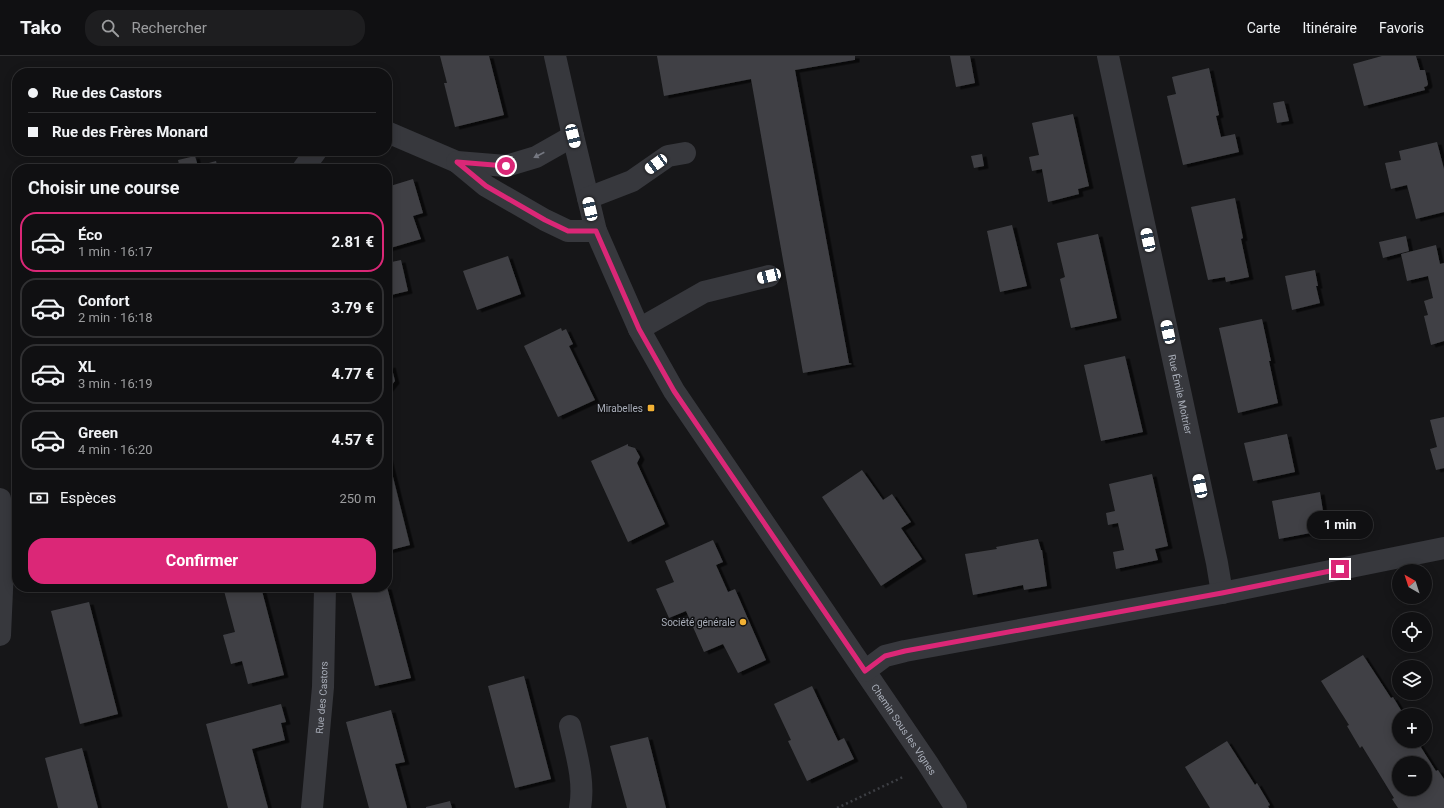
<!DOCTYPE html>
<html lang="fr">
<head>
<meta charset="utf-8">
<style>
	:root { --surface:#101012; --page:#1e1e20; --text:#f1f3f6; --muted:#9c9d9f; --line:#303032; --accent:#db2777 }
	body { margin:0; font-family:Roboto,sans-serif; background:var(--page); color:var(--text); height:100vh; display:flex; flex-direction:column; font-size:15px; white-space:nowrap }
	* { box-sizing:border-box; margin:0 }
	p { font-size:13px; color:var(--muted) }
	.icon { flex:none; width:22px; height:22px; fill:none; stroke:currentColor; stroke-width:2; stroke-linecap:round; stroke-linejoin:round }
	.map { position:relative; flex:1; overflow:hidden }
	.panel { position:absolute; left:12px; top:108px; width:380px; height:428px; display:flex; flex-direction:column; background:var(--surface); border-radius:16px; box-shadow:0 2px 10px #0003,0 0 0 1px var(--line) }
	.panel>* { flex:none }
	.top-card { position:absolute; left:12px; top:12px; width:380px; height:88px; border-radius:16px; box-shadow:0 2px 10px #0003,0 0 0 1px var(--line); display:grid; align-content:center; height:88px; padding:0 16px; background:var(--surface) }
	.needle { width:26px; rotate:321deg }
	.tools { position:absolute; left:1392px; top:508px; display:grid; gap:8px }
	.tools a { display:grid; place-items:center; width:40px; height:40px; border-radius:50%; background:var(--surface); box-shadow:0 2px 10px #0003,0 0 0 1px var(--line); font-size:20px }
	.end { position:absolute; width:18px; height:18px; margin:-9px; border:5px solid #db2777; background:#fff; box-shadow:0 0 0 2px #fff }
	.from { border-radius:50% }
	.bubble { position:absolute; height:28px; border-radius:14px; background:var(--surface); box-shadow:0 2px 10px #0003,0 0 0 1px var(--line); font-size:13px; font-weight:700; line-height:28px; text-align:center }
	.car { position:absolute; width:12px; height:24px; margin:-12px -6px; border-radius:5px; box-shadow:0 0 3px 1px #0007; background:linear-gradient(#fff 24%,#345 0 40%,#fff 0 76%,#345 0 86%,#fff 0) }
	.top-card b { display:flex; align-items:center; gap:14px; height:38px; font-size:15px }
	.top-card b+b { border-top:1px solid var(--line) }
	.top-card i { width:10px; height:10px; background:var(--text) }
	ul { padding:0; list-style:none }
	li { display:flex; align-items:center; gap:12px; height:60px; margin:0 8px 6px; padding:0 8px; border:2px solid var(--line); border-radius:16px }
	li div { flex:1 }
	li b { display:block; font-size:15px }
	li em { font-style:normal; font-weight:700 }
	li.on { border-color:var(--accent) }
	li>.icon { width:36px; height:36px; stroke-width:1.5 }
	h2 { padding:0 16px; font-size:18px; line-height:48px }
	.pay { display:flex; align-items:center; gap:10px; height:44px; padding:0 16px; font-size:15px }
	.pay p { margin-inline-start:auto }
	.cta { display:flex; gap:8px; margin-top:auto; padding:8px 16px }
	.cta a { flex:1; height:46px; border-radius:16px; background:var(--accent); color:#fff; font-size:16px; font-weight:700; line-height:46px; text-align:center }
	header { display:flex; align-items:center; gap:24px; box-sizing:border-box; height:56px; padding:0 20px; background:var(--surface); border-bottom:1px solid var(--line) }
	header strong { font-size:19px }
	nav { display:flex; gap:22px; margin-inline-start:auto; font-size:14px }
	.search { width:280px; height:36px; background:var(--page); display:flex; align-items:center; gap:10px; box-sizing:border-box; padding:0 14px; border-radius:16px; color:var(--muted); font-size:15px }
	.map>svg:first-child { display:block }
	.building { fill:#404145; fill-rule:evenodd; filter:url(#shadow) }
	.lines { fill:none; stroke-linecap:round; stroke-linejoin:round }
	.path { stroke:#3d3f44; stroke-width:2.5; stroke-dasharray:2 3; stroke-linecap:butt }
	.minor { stroke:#37383d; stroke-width:22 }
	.oneway { fill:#757881 }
	.route { stroke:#db2777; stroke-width:5 }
	.poi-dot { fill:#f2b134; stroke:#111113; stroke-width:1.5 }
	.labels { text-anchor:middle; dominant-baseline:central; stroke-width:3; stroke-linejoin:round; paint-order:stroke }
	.street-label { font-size:10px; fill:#a8adb8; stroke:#111113 }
	.poi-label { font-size:10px; fill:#a8adb8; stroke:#111113; text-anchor:end }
</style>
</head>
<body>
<header>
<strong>Tako</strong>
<div class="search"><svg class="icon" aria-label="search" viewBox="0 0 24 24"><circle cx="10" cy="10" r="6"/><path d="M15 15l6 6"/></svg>Rechercher</div>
<nav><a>Carte</a><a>Itinéraire</a><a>Favoris</a></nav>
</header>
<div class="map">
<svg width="1444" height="752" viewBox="0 0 1444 752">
	<defs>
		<filter id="shadow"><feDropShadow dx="4.5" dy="2.5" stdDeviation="0" flood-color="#0009"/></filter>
	</defs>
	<rect width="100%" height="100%" fill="#161618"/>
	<!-- building -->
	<path class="building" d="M440 0H489L504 59 455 71 444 27H447Z
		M657 0H855V4H854L795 14 849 307 852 308 803 317 751 23 664 40Z
		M950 0H970L975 27 956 31Z
		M1382 0H1416L1420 14H1425L1428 28 1427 30 1424 31 1425 34 1364 50 1353 8Z
		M1209 12 1219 59 1216 60 1221 81 1235 78 1239 96 1183 109 1167 40 1176 38 1172 21Z
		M1284 45 1289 65 1277 67 1273 47Z
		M1073 58 1089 130 1078 133 1079 138 1048 146 1042 113 1032 115 1029 101 1039 99 1032 67Z
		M1437 86 1444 113V156L1416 163 1407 129 1391 133 1385 107 1401 104 1399 95Z
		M982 98 984 110 974 112 971 100Z
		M195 100 198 110 216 105 218 113H180L178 104Z
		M413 123 423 157 413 160 421 183 387 193V131Z
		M1235 142 1243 182 1241 183 1249 221 1226 226 1225 221 1208 224 1191 151Z
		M1012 169 1027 230 1000 236 987 175Z
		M1098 178 1117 262 1071 272 1060 223 1065 221 1057 187Z
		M1406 180 1409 195 1383 202 1379 186Z
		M1436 189 1440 208 1444 207V285L1431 289 1424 260 1428 259 1424 245 1433 242 1428 220 1407 225 1401 198Z
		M508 200 521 238 477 254 463 215Z
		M401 204 408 235 387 240V207Z
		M1315 214 1318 230H1316L1320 247 1292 254 1285 220Z
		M1262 263 1271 305H1269L1278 347 1238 357 1219 272Z
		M561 272 562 275 566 273 573 288 569 290 595 344 558 361 524 290Z
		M1125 300 1143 376 1101 385 1084 309Z
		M391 309 395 325 387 335V310Z
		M1444 361V412L1436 414 1430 393 1437 391 1430 364Z
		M1287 378 1295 416 1253 425 1244 387Z
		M628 388V390L635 392 640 401 637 407 665 468 628 486 591 405Z
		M388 401 410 489 387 495V402Z
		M862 414 883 444 892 438 911 466 901 472 922 503 881 530 822 441Z
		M1152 418 1168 490 1155 493 1158 504 1116 513 1113 496 1124 494 1118 467 1108 469 1106 457 1115 455 1109 428Z
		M1320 436 1326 474 1279 483 1272 445Z
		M1038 483 1041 494H1042L1047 530 1024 534 1023 529 973 539 965 498 997 493 996 491Z
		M713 484 723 506 716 509 728 536 735 533 766 604 738 617 723 588 704 596 686 555 669 562 656 533 674 526 665 505Z
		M223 531H261L284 619 248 628 242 605 231 608 223 579 235 576Z
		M355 531H387L411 622 375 630 350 532Z
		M89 546 118 658 80 668 51 555Z
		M1363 599 1391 642 1393 641 1404 659H1399V685H1417L1436 715 1438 714 1444 723V752H1398L1392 743 1394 742 1362 690 1360 692 1347 670 1349 669 1321 625ZM1399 707H1425V733H1399Z
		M524 620 551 723 515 732 488 630Z
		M812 630 838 685 844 682 854 703 807 725 788 685 791 684 774 648Z
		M281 648 286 666 281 667 285 684 252 693 268 752H228L206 668Z
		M391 654 405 706 395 708 407 752H369L346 666Z
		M648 681 666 752H627L610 690Z
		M1227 685 1255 729 1257 727 1270 749 1268 750 1269 752H1210L1185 711Z
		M82 692 98 752H58L45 702Z
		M450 745 452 752H426V751Z"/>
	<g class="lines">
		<!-- path -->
		<path class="path" d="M837 752 903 721"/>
		<!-- minor -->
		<g class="minor">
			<path id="s1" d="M555 0 573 80 596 175 639 273 674 335 928 708 956 752"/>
			<path id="s2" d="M1108 0 1217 507 1222 537"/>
			<path d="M387 76 457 106 506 110 536 101 573 80"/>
			<path d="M457 106 486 130 545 164 568 175H596"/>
			<path d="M303 113 316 95"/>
			<path d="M588 142 632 125 668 100 685 97"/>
			<path d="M639 273 704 236 769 220"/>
			<path d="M0 443 4 489 0 579"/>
			<path d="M865 615 885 600 905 595 1222 537 1444 492"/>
			<path d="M570 670C576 697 585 725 580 752"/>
			<path id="s3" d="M312 752 323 631 325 531"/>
		</g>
	</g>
	<!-- one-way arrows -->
	<defs><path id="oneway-solid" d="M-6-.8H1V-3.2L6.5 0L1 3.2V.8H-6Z"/></defs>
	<use class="oneway" href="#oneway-solid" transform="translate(539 99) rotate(153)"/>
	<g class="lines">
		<!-- route -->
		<path class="route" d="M506 110 457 106 486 130 545 164 568 175H596L639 273 674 335 865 615 885 600 905 595 1222 537 1340 513"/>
	</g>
	<!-- markers -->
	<g class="poi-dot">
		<rect x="647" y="348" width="8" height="8" rx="2"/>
		<circle cx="743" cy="566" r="4"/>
	</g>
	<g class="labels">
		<!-- street labels -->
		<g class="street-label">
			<text stroke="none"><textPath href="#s2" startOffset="346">Rue Émile Moitrier</textPath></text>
			<text stroke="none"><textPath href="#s3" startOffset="111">Rue des Castors</textPath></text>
			<text stroke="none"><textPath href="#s1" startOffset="767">Chemin Sous les Vignes</textPath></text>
		</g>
		<!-- poi labels -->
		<g class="poi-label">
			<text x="643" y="352">Mirabelles</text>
			<text x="735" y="566">Société générale</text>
		</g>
	</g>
</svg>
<div class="tools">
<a><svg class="needle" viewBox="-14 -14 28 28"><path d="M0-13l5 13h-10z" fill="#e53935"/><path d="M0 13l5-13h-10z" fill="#9c9d9f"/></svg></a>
<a><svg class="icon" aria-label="locate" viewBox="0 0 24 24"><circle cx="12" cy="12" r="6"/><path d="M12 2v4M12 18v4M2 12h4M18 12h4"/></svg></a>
<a><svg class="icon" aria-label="layers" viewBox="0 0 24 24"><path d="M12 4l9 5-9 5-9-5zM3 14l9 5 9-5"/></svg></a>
<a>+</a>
<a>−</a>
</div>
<i class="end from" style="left:506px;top:110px"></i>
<i class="end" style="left:1340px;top:513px"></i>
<div class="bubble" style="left:1307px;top:455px;width:66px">1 min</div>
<i class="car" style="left:573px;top:80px;rotate:166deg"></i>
<i class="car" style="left:656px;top:108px;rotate:234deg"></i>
<i class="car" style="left:590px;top:153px;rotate:347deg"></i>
<i class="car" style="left:1148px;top:184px;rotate:348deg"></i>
<i class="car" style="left:769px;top:220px;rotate:256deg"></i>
<i class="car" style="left:1168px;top:276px;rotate:348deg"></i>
<i class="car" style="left:1200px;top:430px;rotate:348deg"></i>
<div class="top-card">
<b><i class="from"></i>Rue des Castors</b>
<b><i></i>Rue des Frères Monard</b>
</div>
<section class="panel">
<h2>Choisir une course</h2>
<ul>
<li class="on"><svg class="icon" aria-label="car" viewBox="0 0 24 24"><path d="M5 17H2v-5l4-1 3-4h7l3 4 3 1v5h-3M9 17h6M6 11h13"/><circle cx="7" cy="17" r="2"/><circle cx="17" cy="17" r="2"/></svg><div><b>Éco</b><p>1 min · 16:17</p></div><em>2.81 €</em></li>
<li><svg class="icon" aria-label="car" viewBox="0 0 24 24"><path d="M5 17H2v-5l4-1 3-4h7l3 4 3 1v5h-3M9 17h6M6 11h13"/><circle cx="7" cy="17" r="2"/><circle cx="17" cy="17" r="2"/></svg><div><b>Confort</b><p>2 min · 16:18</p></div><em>3.79 €</em></li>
<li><svg class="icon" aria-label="car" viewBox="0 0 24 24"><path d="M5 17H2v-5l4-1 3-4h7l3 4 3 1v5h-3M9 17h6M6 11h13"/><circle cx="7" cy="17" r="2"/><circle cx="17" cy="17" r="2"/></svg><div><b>XL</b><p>3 min · 16:19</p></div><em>4.77 €</em></li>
<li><svg class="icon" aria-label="car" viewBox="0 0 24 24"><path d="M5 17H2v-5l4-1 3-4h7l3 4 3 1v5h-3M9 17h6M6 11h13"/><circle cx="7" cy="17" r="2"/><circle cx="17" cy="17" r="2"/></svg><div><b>Green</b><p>4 min · 16:20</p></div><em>4.57 €</em></li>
</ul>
<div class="pay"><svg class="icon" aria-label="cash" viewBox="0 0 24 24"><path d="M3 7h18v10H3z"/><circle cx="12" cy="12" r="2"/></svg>Espèces<p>250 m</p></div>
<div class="cta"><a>Confirmer</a></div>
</section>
</div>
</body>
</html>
